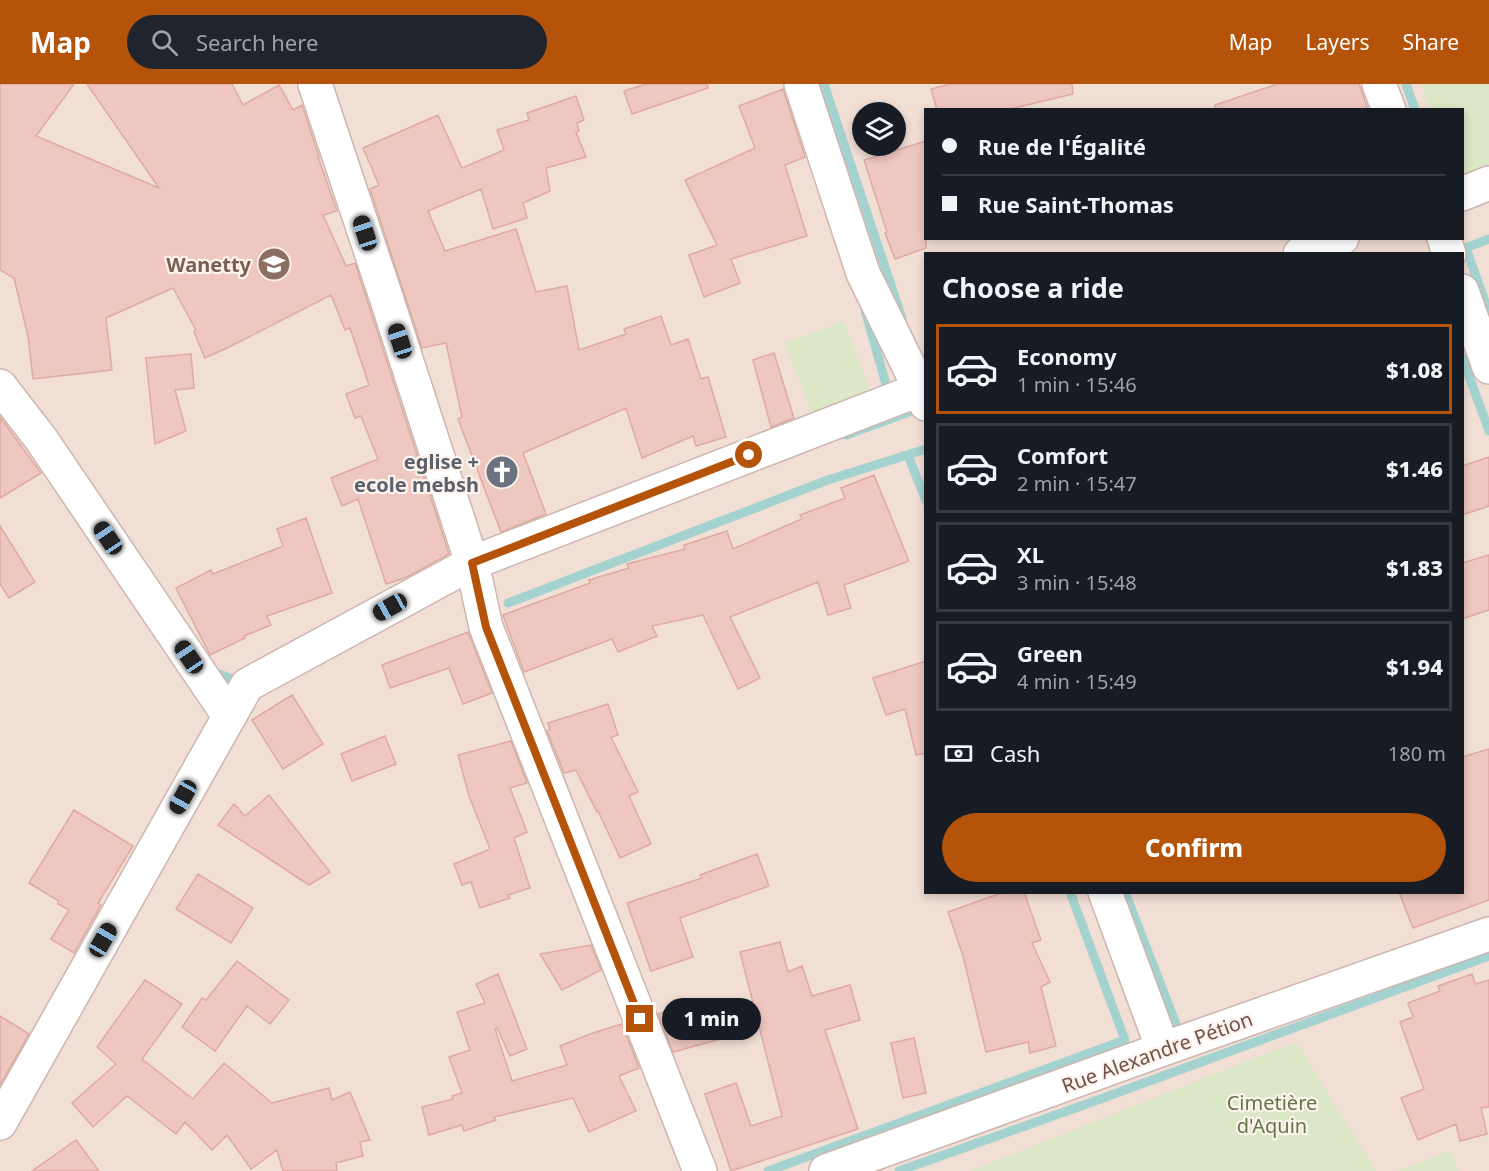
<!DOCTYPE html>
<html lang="en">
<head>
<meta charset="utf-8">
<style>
	:root { --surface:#171b24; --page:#20242c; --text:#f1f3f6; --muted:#9ea1a6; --line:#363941; --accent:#b45309 }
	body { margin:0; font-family:"Noto Sans",sans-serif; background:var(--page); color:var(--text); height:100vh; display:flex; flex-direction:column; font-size:22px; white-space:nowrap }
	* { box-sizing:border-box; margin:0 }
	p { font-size:20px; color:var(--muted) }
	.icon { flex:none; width:33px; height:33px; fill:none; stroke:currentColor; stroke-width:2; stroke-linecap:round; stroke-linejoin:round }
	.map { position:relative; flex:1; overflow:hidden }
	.side { position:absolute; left:924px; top:168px; width:540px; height:642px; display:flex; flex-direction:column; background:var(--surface); border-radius:0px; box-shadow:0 3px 9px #0003 }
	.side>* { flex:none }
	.hud { position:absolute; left:924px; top:24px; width:540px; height:132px; border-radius:0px; box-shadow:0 3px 9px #0003; display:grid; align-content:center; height:132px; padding:0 18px; background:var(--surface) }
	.controls { position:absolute; left:852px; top:18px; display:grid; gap:12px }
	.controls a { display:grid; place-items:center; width:54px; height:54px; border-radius:50%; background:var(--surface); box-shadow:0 3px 9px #0003; font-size:30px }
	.end { position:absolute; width:27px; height:27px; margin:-14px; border:8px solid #b45309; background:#fff; box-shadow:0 0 0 3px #fff }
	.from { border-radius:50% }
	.bubble { position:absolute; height:42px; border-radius:21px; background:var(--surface); box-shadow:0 3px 9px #0003; font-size:20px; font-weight:800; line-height:42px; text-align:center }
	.car { position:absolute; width:18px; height:36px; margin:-18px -9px; border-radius:8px; box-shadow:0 0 4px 2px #0007; background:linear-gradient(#222 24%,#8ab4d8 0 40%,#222 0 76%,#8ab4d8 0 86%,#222 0) }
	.hud b { display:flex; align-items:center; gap:21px; height:57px; font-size:22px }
	.hud b+b { border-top:2px solid var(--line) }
	.hud i { width:15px; height:15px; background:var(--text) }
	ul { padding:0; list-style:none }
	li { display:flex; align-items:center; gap:18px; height:90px; margin:0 12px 9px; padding:0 6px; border:3px solid var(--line); border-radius:0px }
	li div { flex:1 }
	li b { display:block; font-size:22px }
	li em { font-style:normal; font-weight:800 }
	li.on { border-color:var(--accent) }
	li>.icon { width:54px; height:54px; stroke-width:1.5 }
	h2 { padding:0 18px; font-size:27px; line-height:72px }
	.pay { display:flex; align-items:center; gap:15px; height:66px; padding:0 18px; font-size:22px }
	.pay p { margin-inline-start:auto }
	.button { display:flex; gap:12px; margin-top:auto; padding:12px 18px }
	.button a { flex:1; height:69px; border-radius:36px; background:var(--accent); color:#fff; font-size:24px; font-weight:800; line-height:69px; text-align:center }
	header { display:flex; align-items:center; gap:36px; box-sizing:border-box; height:84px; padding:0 30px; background:var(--accent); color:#fff }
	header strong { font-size:28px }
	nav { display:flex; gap:33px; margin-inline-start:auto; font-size:21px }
	.search { width:420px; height:54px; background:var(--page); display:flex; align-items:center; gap:15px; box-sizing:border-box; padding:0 21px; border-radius:33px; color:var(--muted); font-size:22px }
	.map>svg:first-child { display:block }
	.residential { fill:#f1ded5; fill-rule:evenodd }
	.green { fill:#dbe7c6 }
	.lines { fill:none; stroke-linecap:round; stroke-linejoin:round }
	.stream { stroke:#a4d3cf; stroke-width:9 }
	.building { fill:#eec7c0; stroke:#dfaaa2; stroke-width:1.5 }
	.minor-casing { stroke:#cdb6b0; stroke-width:36 }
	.minor { stroke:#fff; stroke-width:33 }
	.route { stroke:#b45309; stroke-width:8 }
	.labels { text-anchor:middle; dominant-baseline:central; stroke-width:4.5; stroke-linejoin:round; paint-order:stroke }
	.education-label { font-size:20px; font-weight:bold; fill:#785e54; stroke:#fdf3ec; text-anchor:end }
	.worship-label { font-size:20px; font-weight:bold; fill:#5b616d; stroke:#fdf3ec; text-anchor:end }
	.street-label { font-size:20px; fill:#72514d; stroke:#fdf3ec }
	.park-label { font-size:20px; fill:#607746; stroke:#fdf3ec }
</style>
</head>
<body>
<header>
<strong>Map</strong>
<div class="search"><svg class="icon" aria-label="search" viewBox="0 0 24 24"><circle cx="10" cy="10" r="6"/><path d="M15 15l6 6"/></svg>Search here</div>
<nav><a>Map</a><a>Layers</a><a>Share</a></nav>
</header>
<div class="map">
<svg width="1489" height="1087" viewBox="0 0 1489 1087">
	<rect width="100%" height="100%" fill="#faeee6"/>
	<!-- residential -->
	<path class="residential" d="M0 0H1489V1087H0ZM926 26H1462V154H926ZM862 28H896V62H862ZM926 170H1462V808H926Z"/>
	<!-- green -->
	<path class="green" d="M1421 0H1489V91L1463 101 1462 26 1430 25Z
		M844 237 876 323 817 344 785 259Z
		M1296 958 1376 1087H970Z
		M1450 1066 1458 1087H1398Z"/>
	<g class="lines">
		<!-- stream -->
		<path class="stream" d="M824 0 902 234
			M1406 0 1415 26
			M1466 164 1489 229
			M1460 166 1489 155
			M865 226 889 311
			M1462 273 1489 347
			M846 351 920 324
			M908 371 926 417
			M508 519 828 396 926 365
			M211 587 243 599
			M1125 808 1179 948 1183 946
			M768 1087 1125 956 1070 808
			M899 1087 1106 1013 1489 872"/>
	</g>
	<!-- building -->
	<path class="building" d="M0 0H74L36 52 159 104 87 0H232L243 21 279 1 293 26 302 21 319 73H318L337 127 323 131 346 182 355 179 449 470 405 494 386 500 358 415 342 422 331 394 378 375 361 332 355 334 346 310 369 301 350 244 345 246 331 211 229 263 205 274 194 248 196 246 173 204 106 234 112 286 33 295 28 252 14 194 0 186Z
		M646 0H707L708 4 632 30 624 7Z
		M950 0H1072L1073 10 1006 26H937L931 5Z
		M1277 0H1359L1368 26H1215V21Z
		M783 5 805 73 785 81 807 152 731 175 740 199 704 213 689 171 717 161 685 96 755 64 739 22Z
		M576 12 584 36 577 39 579 47 576 48 586 73 546 84 550 107 523 119 527 134 493 145 481 105 428 127 445 167 516 145 536 208 567 202 579 266 626 250 624 245 661 232 671 261 688 255 701 295 708 293 726 353 696 362 693 352 642 374 626 324 523 369 546 430 501 448 458 335 462 333 446 259 422 264 370 105 379 101 363 64 438 31 462 84 504 66 497 46 529 36 527 29Z
		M926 57V164L895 175 885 149 887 148 864 76Z
		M774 269 794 334 771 343 753 276Z
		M191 270 194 304 175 306 186 347 155 360 146 274Z
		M0 333 41 389 0 414Z
		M1489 373V422L1462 431V382Z
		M874 391 909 477 844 501 851 524 828 531 818 498 730 533 760 594 738 605 703 531 652 542 657 552 618 568 612 555 524 588 503 531 590 499 589 496 629 484 627 480 685 465 684 461 727 447 733 465 802 435 800 431 845 414 841 404Z
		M306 434 332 509 267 532 271 541 244 552 245 554 210 571 176 504 211 486 213 490 283 462 277 445Z
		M0 442 35 498 9 514 0 500Z
		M1489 471V526L1462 535V479Z
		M468 548 492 609 463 620 449 584 390 604 382 581Z
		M926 577V669L916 671 905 625 886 631 873 594Z
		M292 611 323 660 283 685 252 636Z
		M608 620 618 651 611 653 638 708 629 712 651 760 620 774 598 727 597 728 576 686 564 689 547 647 550 646 548 639Z
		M385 652 396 680 352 697 341 670Z
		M511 657 527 699 510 704 527 748 514 754 530 804 508 811 510 814 480 824 471 798 462 801 454 780 490 765 469 712 458 671Z
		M1489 665V816L1413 844 1399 808H1462V673Z
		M269 711 330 788 309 801 218 741 234 720 245 732Z
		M74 726 133 762 98 819 101 821 74 869 51 855 69 826 58 820 59 817 29 799Z
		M757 770 769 802 680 834 693 873 651 887 627 819 702 794 700 791Z
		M198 790 253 824 231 859 176 825Z
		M1004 808H1024L1041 856 1032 859 1050 898 1041 903 1056 962 1030 969 1028 958 986 968 963 872 948 828Z
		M780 858 788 888 802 882 812 912 850 901 860 936 825 946 858 1045 731 1087 705 1010 736 999 751 1042 782 1032 740 868Z
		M591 861 601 886 562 906 540 870Z
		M237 877 289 916 270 940 247 922 215 967 182 943 202 914 206 916Z
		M498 890 527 965 510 972 497 944 495 945 512 997 567 981 560 962 593 949 622 940 639 984 619 992 636 1027 589 1048 573 1014 494 1033 496 1036 464 1047 462 1041 429 1051 422 1023 453 1015 452 1012 462 1009 449 973 470 966 457 928 485 919 476 900Z
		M1472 890 1475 900 1489 896V1023L1481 1024 1487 1050 1460 1057 1456 1040 1418 1056 1401 1014 1424 1005 1400 938 1413 933 1408 919 1440 907 1438 902Z
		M145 896 182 920 142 975 193 1015 224 979 272 1019 329 1004 332 1016 350 1008 370 1056 360 1058 363 1072 336 1079 337 1087H283L277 1066 251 1085 227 1051 212 1066 185 1038 176 1050 127 1012 93 1043 72 1019 116 980 97 963Z
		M708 916 721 955 673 968 658 930Z
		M0 932 29 950 0 1001Z
		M914 954 926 1009 903 1014 891 959Z
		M76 1056 99 1087H32Z"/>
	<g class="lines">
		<!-- minor casing -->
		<g class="minor-casing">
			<path id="minor" d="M315 0 386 213 472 479 486 543 700 1087
				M801 0 863 189 920 305 926 320
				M1379 0 1389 26
				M1462 110 1489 99
				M1444 154 1449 170
				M1300 170 1342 154
				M1462 207 1489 283
				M0 302 41 355 229 632
				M1105 808 1163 965
				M0 1039 247 601 472 479 926 303
				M826 1087 1163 965 1489 850"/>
		</g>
		<!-- minor -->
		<use href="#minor" class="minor"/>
	</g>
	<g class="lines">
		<!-- route -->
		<path class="route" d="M640 935 486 543 472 479 749 371"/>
	</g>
	<!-- icons -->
	<defs>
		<g id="school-disc" transform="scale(1.725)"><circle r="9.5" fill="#8d6e63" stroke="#fdf3ec"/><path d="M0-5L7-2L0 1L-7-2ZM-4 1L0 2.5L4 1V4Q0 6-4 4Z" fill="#fff"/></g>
		<g id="church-disc" transform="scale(1.725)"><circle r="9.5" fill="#6b7280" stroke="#fdf3ec"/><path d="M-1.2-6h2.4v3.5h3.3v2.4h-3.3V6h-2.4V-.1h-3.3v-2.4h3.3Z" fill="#fff"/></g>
	</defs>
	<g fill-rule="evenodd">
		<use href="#school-disc" x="274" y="180"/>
		<use href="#church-disc" x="502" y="388"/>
	</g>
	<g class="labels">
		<!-- education labels -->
		<g class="education-label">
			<text x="251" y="180">Wanetty</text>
		</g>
		<!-- worship labels -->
		<g class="worship-label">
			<text x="479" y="377">eglise +<tspan x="479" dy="23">ecole mebsh</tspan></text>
		</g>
		<!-- street labels -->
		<g class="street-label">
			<text transform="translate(1157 968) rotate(-20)">Rue Alexandre Pétion</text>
		</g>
		<!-- park labels -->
		<g class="park-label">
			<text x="1272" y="1018">Cimetière<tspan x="1272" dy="23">d'Aquin</tspan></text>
		</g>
	</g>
</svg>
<div class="controls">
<a><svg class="icon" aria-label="layers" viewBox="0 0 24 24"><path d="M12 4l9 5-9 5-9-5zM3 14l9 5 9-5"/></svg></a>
</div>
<i class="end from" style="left:749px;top:371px"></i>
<i class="end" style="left:640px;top:935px"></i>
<div class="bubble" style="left:662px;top:914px;width:99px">1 min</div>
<i class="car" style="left:365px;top:149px;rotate:342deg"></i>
<i class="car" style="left:400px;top:257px;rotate:342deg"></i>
<i class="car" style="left:108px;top:454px;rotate:326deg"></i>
<i class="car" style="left:390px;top:523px;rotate:241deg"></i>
<i class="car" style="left:189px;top:573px;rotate:326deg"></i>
<i class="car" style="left:183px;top:713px;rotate:209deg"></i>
<i class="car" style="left:103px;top:856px;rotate:30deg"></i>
<div class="hud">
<b><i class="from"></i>Rue de l'Égalité</b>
<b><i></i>Rue Saint-Thomas</b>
</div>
<section class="side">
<h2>Choose a ride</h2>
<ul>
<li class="on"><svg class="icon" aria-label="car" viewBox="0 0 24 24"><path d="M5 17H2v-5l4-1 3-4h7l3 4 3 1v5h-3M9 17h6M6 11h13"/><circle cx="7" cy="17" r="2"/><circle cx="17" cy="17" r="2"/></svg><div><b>Economy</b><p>1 min · 15:46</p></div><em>$1.08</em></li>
<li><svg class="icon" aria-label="car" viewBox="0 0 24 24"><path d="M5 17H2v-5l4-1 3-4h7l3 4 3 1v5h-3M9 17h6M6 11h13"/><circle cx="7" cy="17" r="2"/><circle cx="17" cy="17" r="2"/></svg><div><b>Comfort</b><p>2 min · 15:47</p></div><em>$1.46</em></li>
<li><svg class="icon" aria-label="car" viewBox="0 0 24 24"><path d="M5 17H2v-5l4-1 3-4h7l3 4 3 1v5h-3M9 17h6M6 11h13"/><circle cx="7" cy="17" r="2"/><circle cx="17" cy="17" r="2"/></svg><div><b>XL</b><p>3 min · 15:48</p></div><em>$1.83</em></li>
<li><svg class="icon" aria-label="car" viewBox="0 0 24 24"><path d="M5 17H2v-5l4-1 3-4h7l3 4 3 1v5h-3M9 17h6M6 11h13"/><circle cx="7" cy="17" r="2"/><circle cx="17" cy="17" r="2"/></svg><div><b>Green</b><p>4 min · 15:49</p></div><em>$1.94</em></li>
</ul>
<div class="pay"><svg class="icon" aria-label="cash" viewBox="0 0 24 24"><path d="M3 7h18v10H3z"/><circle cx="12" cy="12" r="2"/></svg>Cash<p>180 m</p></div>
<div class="button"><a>Confirm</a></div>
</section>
</div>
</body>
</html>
